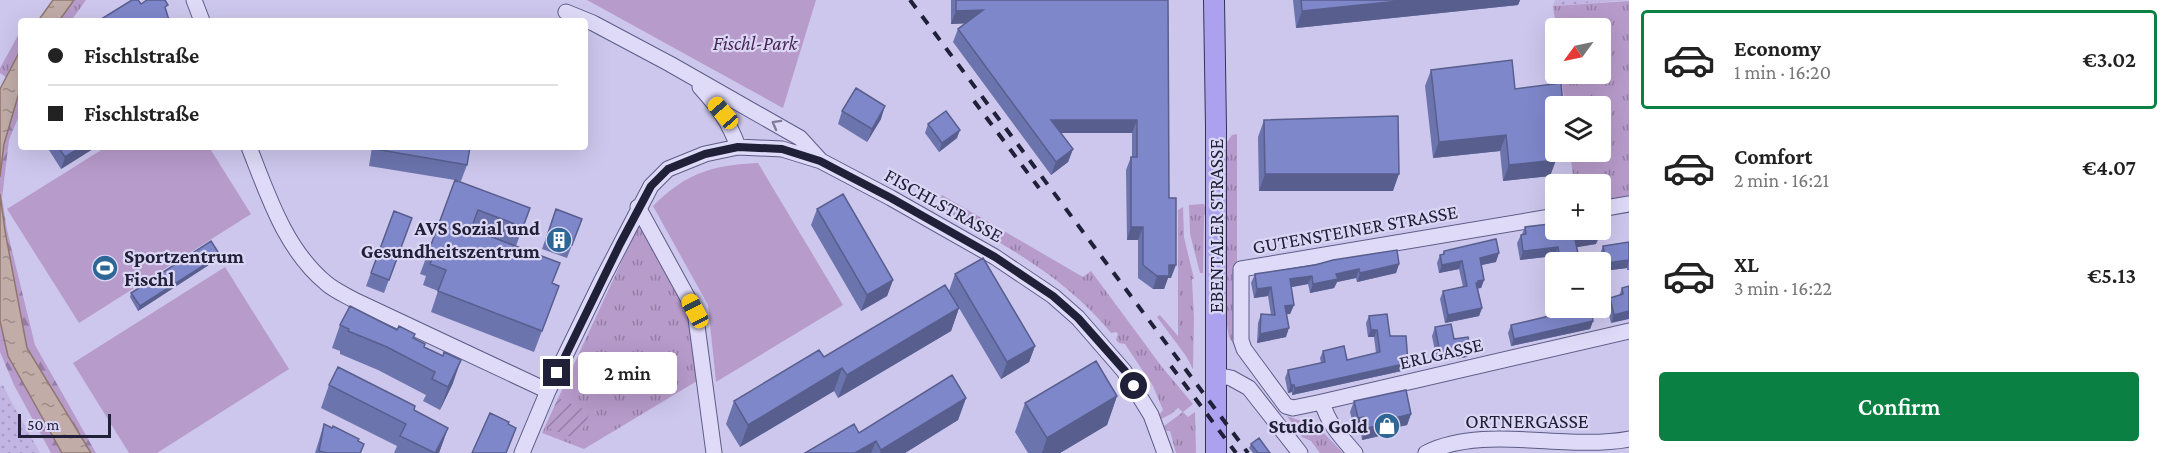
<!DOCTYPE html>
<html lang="en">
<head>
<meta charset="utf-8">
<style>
	:root { --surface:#fff; --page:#f6f6f6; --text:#222; --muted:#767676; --line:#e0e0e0; --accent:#0b8043 }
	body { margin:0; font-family:"Crimson Pro",serif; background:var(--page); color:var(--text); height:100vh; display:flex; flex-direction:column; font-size:22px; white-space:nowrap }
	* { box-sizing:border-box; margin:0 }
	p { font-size:20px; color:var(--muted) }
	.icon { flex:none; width:33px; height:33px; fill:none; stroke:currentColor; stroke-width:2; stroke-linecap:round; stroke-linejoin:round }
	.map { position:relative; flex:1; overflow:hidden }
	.side { display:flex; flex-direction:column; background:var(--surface); width:540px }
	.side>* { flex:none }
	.hud { position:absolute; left:18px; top:18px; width:570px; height:132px; border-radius:6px; box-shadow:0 6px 24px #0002; display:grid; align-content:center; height:132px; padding:0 30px; background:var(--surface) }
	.needle { width:39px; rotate:237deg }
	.tools { position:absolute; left:1545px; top:18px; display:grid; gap:12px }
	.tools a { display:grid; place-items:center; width:66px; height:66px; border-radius:6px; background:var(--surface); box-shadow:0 6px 24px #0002; font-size:30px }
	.scale { position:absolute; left:18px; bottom:15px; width:93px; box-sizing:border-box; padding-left:6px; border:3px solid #202139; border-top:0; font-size:16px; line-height:21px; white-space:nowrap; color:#202139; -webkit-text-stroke:4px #dcd6f5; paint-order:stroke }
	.end { position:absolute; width:27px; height:27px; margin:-14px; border:8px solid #202139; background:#fff; box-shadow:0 0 0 3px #fff }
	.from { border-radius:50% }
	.bubble { position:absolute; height:42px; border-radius:6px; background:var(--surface); box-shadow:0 6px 24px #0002; font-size:20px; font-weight:600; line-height:42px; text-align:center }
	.car { position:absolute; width:18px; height:36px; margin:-18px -9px; border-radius:8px; box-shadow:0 0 4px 2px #0007; background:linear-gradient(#f5c518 24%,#345 0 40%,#f5c518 0 76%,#345 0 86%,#f5c518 0) }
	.hud b { display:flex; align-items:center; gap:21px; height:57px; font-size:22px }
	.hud b+b { border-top:2px solid var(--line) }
	.hud i { width:15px; height:15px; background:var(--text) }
	ul { padding:10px 0 0; list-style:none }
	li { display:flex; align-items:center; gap:18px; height:99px; margin:0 12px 9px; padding:0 18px; border:3px solid transparent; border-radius:6px }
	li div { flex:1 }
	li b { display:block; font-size:22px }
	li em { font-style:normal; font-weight:600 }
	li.active { border-color:var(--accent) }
	li>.icon { width:54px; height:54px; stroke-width:1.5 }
	.cta { display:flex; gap:12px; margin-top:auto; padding:12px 30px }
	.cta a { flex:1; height:69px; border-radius:6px; background:var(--accent); color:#fff; font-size:24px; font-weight:600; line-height:69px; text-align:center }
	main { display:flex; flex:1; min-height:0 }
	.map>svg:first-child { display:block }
	.farmland { fill:url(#farmland-dots) }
	.grass { fill:url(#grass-tufts) }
	.forest { fill:url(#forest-firs) }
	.park { fill:#b79bcb }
	.garden { fill:url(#garden-furrows) }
	.water { fill:url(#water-ripples); stroke:#90766f; stroke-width:1.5 }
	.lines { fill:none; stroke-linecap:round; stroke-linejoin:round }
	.minor-casing { stroke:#5d5d88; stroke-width:17 }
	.major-casing { stroke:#313356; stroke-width:22 }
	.minor { stroke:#dfdaf8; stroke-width:15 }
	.major { stroke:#aca1ef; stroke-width:20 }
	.rail { stroke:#202139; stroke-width:4; stroke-dasharray:10 10; stroke-linecap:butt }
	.wall { fill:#6c74ae }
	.shaded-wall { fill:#585e8d }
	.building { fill:#7e87ca; stroke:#585e8d; stroke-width:1.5 }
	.oneway { stroke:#807e98 }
	.route { stroke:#202139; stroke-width:8 }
	.labels { text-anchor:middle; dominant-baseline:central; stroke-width:4.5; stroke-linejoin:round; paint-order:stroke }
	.park-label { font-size:20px; font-style:italic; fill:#482755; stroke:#dcd6f5 }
	.street-label { font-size:20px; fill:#202139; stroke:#dcd6f5 }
	.poi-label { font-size:20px; font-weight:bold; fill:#202139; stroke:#dcd6f5; text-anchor:end }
</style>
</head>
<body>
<main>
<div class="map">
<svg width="1629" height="453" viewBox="0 0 1629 453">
	<defs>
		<pattern id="farmland-dots" width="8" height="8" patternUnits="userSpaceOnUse" patternTransform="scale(1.5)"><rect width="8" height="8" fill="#c2b4e3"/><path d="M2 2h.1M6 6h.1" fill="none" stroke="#a69ac4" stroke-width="1.8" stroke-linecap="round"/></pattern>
		<pattern id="grass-tufts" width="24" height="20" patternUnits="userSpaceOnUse" patternTransform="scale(1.5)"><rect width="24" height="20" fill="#b79bcb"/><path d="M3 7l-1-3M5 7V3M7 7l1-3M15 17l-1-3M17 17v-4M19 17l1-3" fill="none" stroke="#947ea6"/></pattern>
		<pattern id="forest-firs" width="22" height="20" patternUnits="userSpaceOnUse" patternTransform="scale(1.5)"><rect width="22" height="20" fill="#b79bcb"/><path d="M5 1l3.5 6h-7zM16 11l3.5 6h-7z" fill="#947ea6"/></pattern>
		<pattern id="garden-furrows" width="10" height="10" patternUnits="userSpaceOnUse" patternTransform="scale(1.5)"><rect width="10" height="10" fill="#b79bcb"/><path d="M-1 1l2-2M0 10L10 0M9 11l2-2" fill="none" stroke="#947ea6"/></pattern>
		<pattern id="water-ripples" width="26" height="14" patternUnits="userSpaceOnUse" patternTransform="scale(1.5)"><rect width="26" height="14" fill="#c1aca8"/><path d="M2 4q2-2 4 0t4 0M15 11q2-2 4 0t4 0" fill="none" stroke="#9c8c8a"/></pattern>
	</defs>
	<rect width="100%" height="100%" fill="#cdc7ed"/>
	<!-- farmland -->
	<path class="farmland" d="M1555 0H1629L1553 6Z
		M3 385 11 401 40 453H0V386Z"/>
	<!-- grass -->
	<path class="grass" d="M74 0H86L71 21H59Z
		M1629 1V198L1601 202 1600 184H1574L1570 152H1600V106H1565L1561 74H1600V28H1556L1553 6Z
		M21 30V49L6 77 0 73V68Z
		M1237 134V350L1229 337 1226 320 1224 146 1232 135Z
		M942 195 1083 277 1091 271 1162 367 1193 404 1183 412 1188 417 1195 412 1196 453H1176L1170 431H1166L1164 426 1183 412 1178 408 1171 414 1161 419 1160 414 1163 410 1153 386 1125 344 1119 343 1116 340 1118 334 1116 332 1111 333C1066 277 999 241 936 207Z
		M1204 204 1207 214 1204 215 1203 273H1200L1190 234 1189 205Z
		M1183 207 1184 237 1194 279H1192L1194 318 1193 369 1186 356 1157 317 1160 315 1178 336V210Z
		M640 222 692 313 697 381 584 449 542 433Z
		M1287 416 1318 427 1343 453H1320L1311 441 1302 437Z"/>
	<!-- forest -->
	<path class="forest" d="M21 86V111L9 140 2 198 7 230 35 345 96 453H91L27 348 17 300 5 231 0 194V177L4 144Z
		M0 321 8 356 62 453H51L14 385 0 352Z"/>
	<!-- park -->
	<path class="park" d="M587 0H816L783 108Z
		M106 147H209L251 214 79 323 7 209Z
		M758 163 843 305 716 382 708 305 653 206C686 173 712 165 758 163Z
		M225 267 289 369 157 453H129L73 363Z"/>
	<!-- garden -->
	<path class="garden" d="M558 398 590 412 578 440 546 427Z"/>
	<!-- water -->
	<path class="water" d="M53 0H74L59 21H38Z
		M21 49V86L4 144 0 177V89Z
		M0 194 5 231 27 348 91 453H62L8 356 0 321Z"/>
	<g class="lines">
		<!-- minor casing -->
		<g class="minor-casing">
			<path id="minor" d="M194 0 202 21
				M566 12 593 23 670 64 800 138 821 161
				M700 87C718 107 729 121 738 147
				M249 147C268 195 285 249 326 283 334 290 345 295 354 300L548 391
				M638 207 695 311 714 453
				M1600 209 1629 204
				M1216 375 1231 378 1249 388 1300 453
				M1322 402 1293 408 1286 406 1244 349 1241 340V269L1556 216
				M522 453 548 391 601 282 651 186 668 169 705 154 738 147 782 149 821 161 891 198 995 257 1053 296 1078 318 1124 371 1151 415 1165 453
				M1355 453C1340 436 1328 423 1322 402L1629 331
				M1426 453C1484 424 1566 451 1629 439"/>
		</g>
		<!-- major casing -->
		<g class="major-casing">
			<path id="major" d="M1214 0 1216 128V453"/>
		</g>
		<!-- minor -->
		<use href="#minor" class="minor"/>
		<!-- major -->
		<use href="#major" class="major"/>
		<!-- rail -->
		<path class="rail" d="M910 0 1248 453
			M974 101 1039 188
			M1171 366 1236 453"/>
	</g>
	<!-- wall -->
	<path class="wall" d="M951 0H1168L1169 198 1171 278H1168L1164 289H1153L1138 278V240H1127L1126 170 1131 157H1132V133H1060L1073 149 1068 162 1051 175 953 42 958 29 965 23 951 24Z
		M1293 0H1520L1518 5 1296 28Z
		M1431 70 1515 89 1556 106V145H1554L1556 160 1550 176 1503 181 1500 151 1433 158 1425 86Z
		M842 111 881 119 867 142 838 124Z
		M1264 120 1393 191H1259L1258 137Z
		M928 124 957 138 939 152 925 133Z
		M50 147H96L61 169 49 150Z
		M372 147H470L467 165 461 181 369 166Z
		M455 180 530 208 516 246 552 283 559 286 534 352 431 312 438 291 423 285 426 276 420 274Z
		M556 209 582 219 567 258 542 249Z
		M817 209 893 280 887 296 861 311 811 225Z
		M394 211 412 218 384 293 366 286Z
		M1525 227H1550L1596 244 1577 247 1579 259 1586 262H1556L1554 256 1520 260 1517 243 1521 235 1522 234Z
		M1629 242V270H1627V268L1603 271 1600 254 1603 246Z
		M1444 251 1496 262 1481 265 1484 280 1481 288H1478L1482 308 1479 316 1445 323 1440 299 1443 291 1463 287 1459 269 1439 273 1437 263 1440 255 1443 254Z
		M220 255 218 259 138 311 130 297 131 293Z
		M1399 264 1396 273 1357 282 1356 278 1337 282 1334 288 1310 293 1308 284 1291 287 1294 305 1290 314H1286V337L1257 343 1258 323 1261 314 1271 315 1268 296 1254 298 1251 283 1255 274Z
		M955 274 1035 346 1029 362 1001 379 949 291Z
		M1629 286 1611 323 1607 306 1610 298 1619 296 1622 288Z
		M959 308 951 331 838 398 834 391 740 447 726 424 734 401 824 357Z
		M1369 316 1390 336 1406 370 1292 395V392L1288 393 1285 378 1288 370 1321 363 1320 358 1323 351 1347 360 1376 353 1374 337H1368L1366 323Z
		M1563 317 1593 321 1590 329 1511 346 1508 333 1511 325Z
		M340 325 397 330 415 334 413 338 424 347 453 383 440 410 423 401 426 395 378 370 340 354V351L332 348Z
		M1435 327 1454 339 1470 348 1467 357 1437 362 1432 336Z
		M329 385 414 410 448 428 439 453H394L397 446 321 408Z
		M1117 396 1107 425 1060 453H1028L1015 432 1025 403Z
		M966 398 958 420 905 453H805L859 433Z
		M1354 401 1411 414 1407 425 1385 430 1384 435 1362 440 1360 428 1354 429 1350 412Z
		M324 424 364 444 361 453H315Z
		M1251 444 1270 453H1253L1249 448Z"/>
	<!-- shaded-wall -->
	<path class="shaded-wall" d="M1409 0H1520L1518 5 1296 28 1302 11Z
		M983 10 978 23 951 24 956 11Z
		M885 106 881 119 867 142 872 129Z
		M1051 120H1137L1132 133H1046Z
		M1556 129V145L1546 146 1552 130Z
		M960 130 957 138 939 152 942 143Z
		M1506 135 1500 151 1433 158 1439 142Z
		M81 147H96L61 169 65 157Z
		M1073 149 1068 162 1051 175 1056 162Z
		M1556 160 1550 176 1503 181 1509 165Z
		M1265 174H1399L1393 191H1259Z
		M1131 227H1143L1138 240H1127Z
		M1600 235 1596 244 1572 248 1575 239Z
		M1558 247 1554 256 1520 260 1523 251Z
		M1499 253 1496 262 1477 266 1480 258Z
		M220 255 218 259 138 311 140 306Z
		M1629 260 1627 268 1603 271 1606 263Z
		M1462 261 1459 269 1439 273 1442 265Z
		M1399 264 1396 273 1357 282 1360 273Z
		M1169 265H1176L1171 278H1168L1164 289H1153L1157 276Z
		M1359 269 1356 278 1337 282 1334 288 1310 293 1313 284 1336 274Z
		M1312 276 1308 284 1287 288 1290 279Z
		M893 280 887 296 861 311 867 295Z
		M1484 280 1481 288 1476 289V283L1478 281Z
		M1271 287 1268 296 1254 298 1257 289Z
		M1294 305 1290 314 1281 315 1285 306Z
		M959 308 951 331 838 398 847 375Z
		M1482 308 1479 316 1445 323 1448 315Z
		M1629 311V319L1611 323 1614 315Z
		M1593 321 1590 329 1511 346 1514 339Z
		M1289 328 1286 337 1257 343 1260 334Z
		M1371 330H1377L1374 337H1368Z
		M1035 346 1029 362 1001 379 1007 362Z
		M1470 348 1467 357 1437 362 1440 353Z
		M461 360 453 383 440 410 448 387Z
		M1408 363 1406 370 1292 395 1295 388Z
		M842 368 834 391 740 447 748 425Z
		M1291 385H1294L1292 392 1288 393Z
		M1117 396 1107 425 1060 453H1042L1047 438Z
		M966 398 958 420 905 453H880L881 450Z
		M1411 414 1407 425 1385 430 1384 435 1362 440 1366 428 1387 420Z
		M1364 417 1360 428 1354 429 1358 418Z
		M448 428 440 450 439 453H435Z
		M876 441 871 453H855Z"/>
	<!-- building -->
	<path class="building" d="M132 0H138L141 4 147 0H165L168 5 165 7 169 20 168 21H98Z
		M956 0H1168L1169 198H1176V265H1169V276H1157L1143 265V227H1131V157H1137V120H1051L1073 149 1056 162 958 29 983 10 956 11Z
		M1301 0H1409L1302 11Z
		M1512 60 1515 89 1561 83 1563 106H1556V129L1552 130 1556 160 1509 165 1506 135 1439 142 1431 70Z
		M856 88 885 106 872 129 842 111Z
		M946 111 960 130 942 143 928 124Z
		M1398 116 1399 174H1265L1264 120Z
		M58 147H81L65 157Z
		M376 147H470L467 165 375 149Z
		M455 180 530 208 523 227 478 210 471 229 560 263 552 283 559 286 542 331 438 291 446 270 430 264 434 255 428 253Z
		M843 194 893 280 867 295 817 209Z
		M556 209 582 219 572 245 547 236Z
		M394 211 412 218 389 280 371 273Z
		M1549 224 1550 227 1556 226V230H1599L1600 235 1575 239 1579 259 1586 258V262H1560L1558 247 1523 251 1521 235 1526 234 1525 227Z
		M1496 239 1499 253 1480 258 1484 280 1478 281V283H1476L1482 308 1448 315 1443 291 1467 286 1462 261 1442 265 1440 255 1444 254V251Z
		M211 241 220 255 140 306 131 293Z
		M1629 242V260L1606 263 1603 246Z
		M1397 250 1399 264 1360 273 1359 269 1336 274 1338 279 1313 284 1312 276 1290 279 1294 305 1285 306 1289 328 1260 334 1261 314 1275 315 1271 287 1257 289 1255 274 1315 265 1333 260Z
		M983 258 1035 346 1007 362 955 274Z
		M945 285 959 308 847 375 842 368 748 425 734 401 819 350 824 357Z
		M1629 286V311L1614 315 1610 298 1623 294 1622 288Z
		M350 306 397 330 399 326 415 334 413 338 425 344 424 347 443 356 444 352 461 360 448 387 432 379 435 372 387 347 348 331 349 329 340 325Z
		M1591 310 1593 321 1514 339 1511 325 1562 313 1563 317Z
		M1387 314 1390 336H1406L1408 363 1295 388 1294 385H1291L1288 370 1325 362 1323 351 1344 346 1347 360 1380 352 1377 330H1371L1369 316Z
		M1451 324 1454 339 1468 337 1470 348 1440 353 1435 327Z
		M1096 361 1117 396 1047 438 1025 403Z
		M338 367 415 406 414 410 448 428 435 453 400 436 406 424 329 385Z
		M952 375 966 398 881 450 876 441 855 453H805L854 424 859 433Z
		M1406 390 1411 414 1387 420 1388 424 1366 428 1364 417 1358 418 1354 401Z
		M490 413 509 422 508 424 516 428 506 453H472Z
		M324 424 332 428 333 426 359 439 358 441 364 444 360 453H327L319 451Z
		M1259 438 1270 453H1258L1251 444Z"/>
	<!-- one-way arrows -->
	<defs><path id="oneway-chevron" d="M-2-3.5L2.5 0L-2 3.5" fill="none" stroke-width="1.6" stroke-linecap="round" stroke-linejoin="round" transform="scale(1.5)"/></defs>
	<use class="oneway" href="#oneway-chevron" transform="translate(776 124) rotate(-151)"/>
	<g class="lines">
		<!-- route -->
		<path class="route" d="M557 373 620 244 651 186 668 169 705 154 738 147 782 149 820 161 891 198 995 257 1053 296 1078 318 1125 371 1134 386"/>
	</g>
	<!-- icons -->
	<defs>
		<g id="building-disc" transform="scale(1.35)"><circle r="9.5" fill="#2e6796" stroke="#dcd6f5"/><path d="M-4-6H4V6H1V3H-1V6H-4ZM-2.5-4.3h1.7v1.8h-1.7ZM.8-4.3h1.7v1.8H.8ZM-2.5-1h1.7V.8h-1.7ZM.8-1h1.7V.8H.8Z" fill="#fff"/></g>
		<g id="stadium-disc" transform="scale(1.35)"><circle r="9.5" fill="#2e6796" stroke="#dcd6f5"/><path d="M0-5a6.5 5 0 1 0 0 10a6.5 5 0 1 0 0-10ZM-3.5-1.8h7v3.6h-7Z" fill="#fff"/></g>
		<g id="shop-disc" transform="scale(1.35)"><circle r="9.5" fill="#2e6796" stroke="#dcd6f5"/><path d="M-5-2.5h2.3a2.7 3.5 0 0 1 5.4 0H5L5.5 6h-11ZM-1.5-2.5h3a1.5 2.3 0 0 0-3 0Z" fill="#fff"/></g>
	</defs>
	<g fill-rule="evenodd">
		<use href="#building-disc" x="559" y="240"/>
		<use href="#stadium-disc" x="105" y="268"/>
		<use href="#shop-disc" x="1387" y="426"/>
	</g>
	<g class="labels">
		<!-- park labels -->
		<g class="park-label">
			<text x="755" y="43">Fischl-Park</text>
		</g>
		<!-- street labels -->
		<g class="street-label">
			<text transform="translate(944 205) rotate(29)">FISCHLSTRASSE</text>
			<text transform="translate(1216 226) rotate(-90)">EBENTALER STRASSE</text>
			<text transform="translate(1355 229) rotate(-10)">GUTENSTEINER STRASSE</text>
			<text transform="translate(1441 353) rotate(-13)">ERLGASSE</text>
			<text x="1527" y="421">ORTNERGASSE</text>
		</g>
		<!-- poi labels -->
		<g class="poi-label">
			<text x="540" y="228">AVS Sozial und<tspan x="540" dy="23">Gesundheitszentrum</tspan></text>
			<text x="124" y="256" text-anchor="start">Sportzentrum<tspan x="124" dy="23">Fischl</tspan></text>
			<text x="1368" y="426">Studio Gold</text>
		</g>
	</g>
</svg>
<div class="tools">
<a><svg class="needle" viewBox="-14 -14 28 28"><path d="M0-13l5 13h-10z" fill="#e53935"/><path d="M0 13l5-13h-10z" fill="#767676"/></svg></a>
<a><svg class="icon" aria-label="layers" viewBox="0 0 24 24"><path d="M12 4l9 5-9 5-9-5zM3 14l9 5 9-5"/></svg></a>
<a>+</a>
<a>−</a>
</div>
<div class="scale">50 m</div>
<i class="end from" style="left:1134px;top:386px"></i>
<i class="end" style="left:557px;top:373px"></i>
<div class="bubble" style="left:578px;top:352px;width:99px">2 min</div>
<i class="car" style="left:723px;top:113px;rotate:319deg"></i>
<i class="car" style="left:695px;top:311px;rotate:332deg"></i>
<div class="hud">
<b><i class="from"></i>Fischlstraße</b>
<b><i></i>Fischlstraße</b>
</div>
</div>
<section class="side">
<ul>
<li class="active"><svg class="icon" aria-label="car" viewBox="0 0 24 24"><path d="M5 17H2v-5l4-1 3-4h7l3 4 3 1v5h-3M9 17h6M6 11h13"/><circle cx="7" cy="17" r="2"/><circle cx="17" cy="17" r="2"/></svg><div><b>Economy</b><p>1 min · 16:20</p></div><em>€3.02</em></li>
<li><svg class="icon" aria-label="car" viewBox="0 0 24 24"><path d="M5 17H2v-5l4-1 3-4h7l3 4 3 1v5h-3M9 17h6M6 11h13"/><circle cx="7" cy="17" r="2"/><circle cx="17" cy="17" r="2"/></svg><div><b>Comfort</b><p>2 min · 16:21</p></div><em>€4.07</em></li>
<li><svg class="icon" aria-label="car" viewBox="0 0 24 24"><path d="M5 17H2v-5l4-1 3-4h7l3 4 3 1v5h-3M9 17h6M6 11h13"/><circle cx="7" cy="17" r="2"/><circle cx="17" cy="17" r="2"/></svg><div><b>XL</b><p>3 min · 16:22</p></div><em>€5.13</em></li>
</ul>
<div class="cta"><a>Confirm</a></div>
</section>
</main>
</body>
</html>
